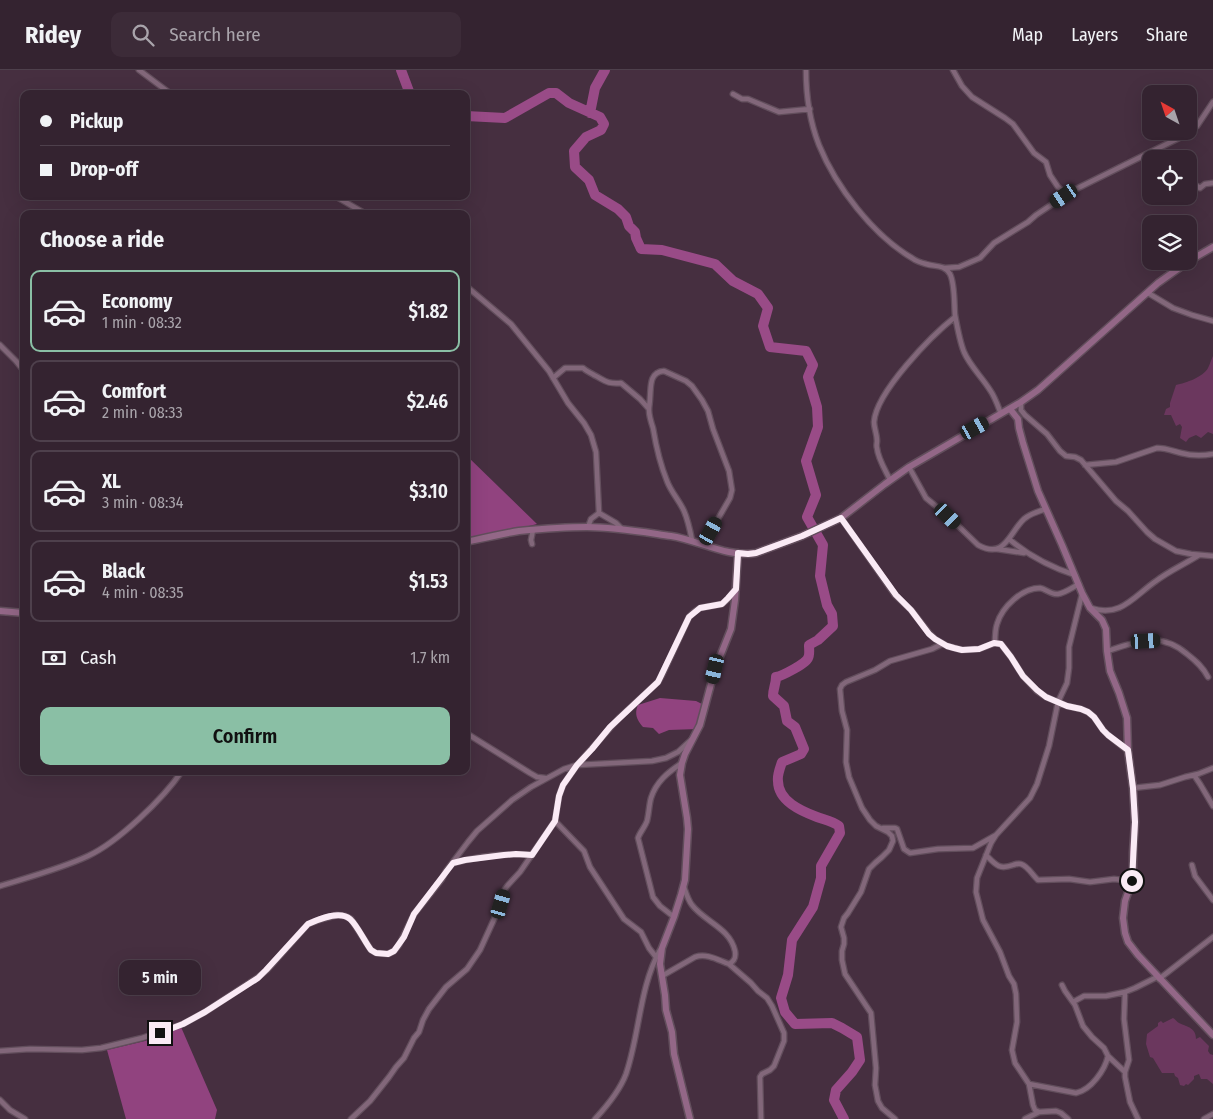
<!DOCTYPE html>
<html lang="en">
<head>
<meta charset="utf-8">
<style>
	:root { --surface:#342330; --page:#3c2b38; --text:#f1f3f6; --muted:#a9a4ab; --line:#4e404c; --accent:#8abfa5 }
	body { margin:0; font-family:"Fira Sans Condensed",sans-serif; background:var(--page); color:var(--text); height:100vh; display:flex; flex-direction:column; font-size:19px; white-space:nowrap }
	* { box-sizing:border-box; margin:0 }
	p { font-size:16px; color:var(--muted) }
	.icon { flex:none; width:28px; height:28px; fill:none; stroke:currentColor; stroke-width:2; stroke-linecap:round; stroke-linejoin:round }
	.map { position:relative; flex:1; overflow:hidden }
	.sheet { position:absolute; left:20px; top:140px; width:450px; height:565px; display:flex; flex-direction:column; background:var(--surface); border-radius:10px; box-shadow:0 5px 20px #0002,0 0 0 1px var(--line) }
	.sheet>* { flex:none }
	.hud { position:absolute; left:20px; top:20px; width:450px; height:110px; border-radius:10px; box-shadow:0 5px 20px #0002,0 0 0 1px var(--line); display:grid; align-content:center; height:110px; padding:0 20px; background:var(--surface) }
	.needle { width:32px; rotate:320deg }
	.buttons { position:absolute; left:1142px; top:15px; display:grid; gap:10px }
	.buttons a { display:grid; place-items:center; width:55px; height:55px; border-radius:10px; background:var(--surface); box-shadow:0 5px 20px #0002,0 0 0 1px var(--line); font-size:25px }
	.end { position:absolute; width:22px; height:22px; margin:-11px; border:6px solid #faeaf5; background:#111; box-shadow:0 0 0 2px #111 }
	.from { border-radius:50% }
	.bubble { position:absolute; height:35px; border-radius:10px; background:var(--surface); box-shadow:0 5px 20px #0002,0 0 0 1px var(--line); font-size:16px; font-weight:600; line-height:35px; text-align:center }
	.car { position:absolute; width:15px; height:30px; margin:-15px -8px; border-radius:6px; box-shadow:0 0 4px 1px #0007; background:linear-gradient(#222 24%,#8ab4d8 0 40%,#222 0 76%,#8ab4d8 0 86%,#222 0) }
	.hud b { display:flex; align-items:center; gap:18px; height:48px; font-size:19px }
	.hud b+b { border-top:1px solid var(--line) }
	.hud i { width:12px; height:12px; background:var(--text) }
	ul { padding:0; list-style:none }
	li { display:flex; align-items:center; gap:15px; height:82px; margin:0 10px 8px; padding:0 10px; border:2px solid var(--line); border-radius:10px }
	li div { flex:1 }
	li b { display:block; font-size:19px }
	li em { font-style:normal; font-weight:600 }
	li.current { border-color:var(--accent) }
	li>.icon { width:45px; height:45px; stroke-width:1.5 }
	h2 { padding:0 20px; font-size:22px; line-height:60px }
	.pay { display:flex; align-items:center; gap:12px; height:55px; padding:0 20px; font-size:19px }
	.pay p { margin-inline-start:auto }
	.button { display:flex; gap:10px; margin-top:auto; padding:10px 20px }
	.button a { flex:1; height:58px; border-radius:10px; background:var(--accent); color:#111; font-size:20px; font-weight:600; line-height:58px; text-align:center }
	header { display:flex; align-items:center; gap:30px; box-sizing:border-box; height:70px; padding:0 25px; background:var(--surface); border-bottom:1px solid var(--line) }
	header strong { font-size:24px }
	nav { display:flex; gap:28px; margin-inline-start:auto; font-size:18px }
	.search { width:350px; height:45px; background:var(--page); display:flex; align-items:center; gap:12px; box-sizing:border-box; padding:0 18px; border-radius:10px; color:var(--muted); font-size:19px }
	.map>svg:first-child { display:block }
	.green { fill:#6b375e }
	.forest { fill:#91437f }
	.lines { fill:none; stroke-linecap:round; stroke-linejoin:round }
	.river { stroke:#994b87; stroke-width:10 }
	.street-casing { stroke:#624e5c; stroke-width:7 }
	.secondary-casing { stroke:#624e5c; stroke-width:9 }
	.street { stroke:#82677a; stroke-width:4.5 }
	.secondary { stroke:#936787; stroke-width:6 }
	.route { stroke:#faeaf5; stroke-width:6 }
</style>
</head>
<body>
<header>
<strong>Ridey</strong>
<div class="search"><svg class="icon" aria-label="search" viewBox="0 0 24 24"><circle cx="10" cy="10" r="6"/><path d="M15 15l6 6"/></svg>Search here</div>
<nav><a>Map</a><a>Layers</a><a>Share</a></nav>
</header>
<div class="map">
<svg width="1213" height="1049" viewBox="0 0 1213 1049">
	<rect width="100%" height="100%" fill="#462f40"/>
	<!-- green -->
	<path class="green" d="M1213 286V364L1208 362 1201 368 1196 365 1189 368 1186 372 1180 368 1182 357 1180 354 1176 356 1171 345H1164L1166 339 1170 337V333L1176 315C1186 313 1203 307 1208 298 1210 294 1211 290 1213 286Z
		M1173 948C1175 949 1177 952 1179 953 1188 957 1196 958 1196 969L1200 967 1209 976 1208 981 1210 984 1213 985V1014L1207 1009H1201L1199 1004 1194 1006V1009L1188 1015 1186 1014 1184 1016 1180 1015 1178 1008 1175 1006 1174 1003H1162L1153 988 1150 987 1146 974 1147 964 1158 956V953L1161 951 1163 953Z"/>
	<!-- forest -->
	<path class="forest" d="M466 385 537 454 517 459 466 468Z
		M660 628 696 631 702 634 697 659 669 660 659 664 653 658 643 657C637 650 634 644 638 635Z
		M181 957 217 1040 215 1049H126L107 980 145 971Z"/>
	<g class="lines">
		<!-- river -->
		<path class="river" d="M401 0 410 24
			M590 43 595 18 605 0
			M466 46 505 48 549 23H556L569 33 600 47 604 54 601 60 586 67 574 81 575 97 589 110 595 125 618 139 626 147 629 156 635 162 636 168 641 179 662 180 715 194 733 211 758 224 768 238 763 256 770 277 806 281 813 295 808 307 817 337 818 357 806 391 816 425 807 447 823 475 820 506 827 535 832 544 833 556 818 570 809 575C809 579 810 585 808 588 807 593 782 606 776 607 776 614 773 619 773 626L784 636 787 651 795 657 804 679 801 684 782 692C780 698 777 705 778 711 778 731 801 741 817 747 825 750 832 751 839 756L840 763 821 796V808L813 837 792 870 788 905 781 928 785 942 795 954 832 953 842 958 857 967 860 990 852 1002 836 1020 834 1030 844 1049"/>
		<!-- street casing -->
		<g class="street-casing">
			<path id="street" d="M139 0 171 24
				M806 0C806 25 810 52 819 75 836 117 873 165 912 188 916 191 922 193 926 194 935 197 944 194 950 204 955 214 954 234 955 245 957 256 960 272 964 282 970 296 982 307 990 320 995 327 998 336 1001 344
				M953 0 962 16 972 27 1005 48 1013 54 1034 83 1046 92 1050 105 1058 117 1063 121H1071
				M733 24 742 29H748L779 42 810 39
				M1189 111 1200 118 1205 114 1213 113
				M335 126 366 144
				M945 198 959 197 980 188 994 173 1028 152 1036 145 1072 121 1183 66 1197 56 1213 32
				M466 216 511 254 549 301 568 333 584 353 591 365 596 382 599 443 591 449 588 457
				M1148 223 1173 238 1192 245 1213 251
				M0 275 16 291 24 301
				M553 308 565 298H583C586 301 589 302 594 305 606 311 606 314 621 313L640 329 649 339
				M1021 332V340L1025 345 1047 364 1060 381 1066 386 1075 387 1081 390 1116 431 1128 441 1147 462 1155 469 1176 481 1191 484 1213 486
				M1085 395 1116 392 1157 378C1166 378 1173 381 1181 383 1192 386 1202 386 1213 384
				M909 397 926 428 948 446 978 475C1005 490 1009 463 1024 449 1030 444 1039 441 1046 439
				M890 410C886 401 878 389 877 378 876 376 877 373 877 371 877 364 874 358 874 352 876 322 932 265 955 247
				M599 443 616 453 622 459
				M841 448 895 525 911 540 929 563 935 569 947 576 962 580 979 579 995 573 1001 574 1011 587 1023 606 1037 621 1046 627 1067 636 1081 639 1088 642 1094 647 1103 660 1108 665 1128 681
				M1009 469C1029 486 1050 497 1075 505
				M692 470C690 460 688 450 684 441 679 430 671 422 667 411 660 394 656 376 653 358 651 352 649 346 649 340 649 336 650 332 650 328 651 317 649 302 664 301L686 311 692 316 702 330 708 341 713 359 729 401 732 420 730 428 711 461 709 476
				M532 474 531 470 533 460
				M997 479 1024 483
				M1091 538C1121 548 1134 526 1156 511 1169 501 1185 494 1199 485
				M995 573C995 567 995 560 997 554 1002 537 1022 518 1040 518 1046 519 1051 525 1058 524 1065 523 1073 517 1079 514
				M1107 581C1137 572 1160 561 1187 584 1196 591 1203 597 1208 607
				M466 663 530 703 537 707 545 708
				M1194 705 1200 714 1213 736
				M1133 718 1160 715 1185 707 1198 704 1213 698
				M555 751 584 781 590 797 624 849 641 862 649 878 656 887
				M883 758H895L897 759 904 779 910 783 938 779 973 778 996 765
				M986 785C996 795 999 800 1013 795 1016 794 1018 793 1021 794 1028 796 1033 806 1038 810L1069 809 1090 812 1114 809 1132 811
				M454 793C478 786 506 783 532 785
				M1192 795 1195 806 1213 830
				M0 816C29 807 60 799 88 786 118 772 163 729 182 701
				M674 847 660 836 653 827 638 768C640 762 645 757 647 751 649 743 649 735 651 728 656 712 668 702 682 693
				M729 894 751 913 758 921 767 928 772 936 784 963V971L774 996 770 1000 762 1004 760 1007 761 1049
				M662 906 695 887C707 883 718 890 729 894 735 891 736 887 735 881 730 858 705 852 692 835 688 830 686 823 684 817
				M1159 909 1213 867
				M1062 915 1065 921 1075 935 1083 956 1092 967 1104 978 1108 986 1125 1002
				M1125 922 1124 949 1129 990 1125 1002V1007L1130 1032 1138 1049
				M1073 932 1084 926H1106L1125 922 1135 918 1157 907
				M0 981 30 979 82 980 101 978 142 968 183 954 205 942 257 908 267 900 308 854 322 849 337 845 345 846 351 849 371 880 376 883 388 884 394 881 399 875 414 844 442 809 446 801 468 772 477 761 512 730 531 717 564 699 577 695 619 648 658 612 662 605 689 547 694 542 700 538 722 534 728 529 735 520
				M1029 1014 1076 1023C1091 1020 1105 1000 1108 986
				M0 1030 10 1040 25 1049
				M351 1049 370 1031 389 1007 396 997 404 988 414 968 419 962 423 950 429 939 446 917 467 899 480 880 501 834 505 819 508 815 520 802 555 751 559 726 563 715 577 695 652 691 666 688 678 682 691 670
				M595 1049C607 1036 620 1020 626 1004 640 963 639 918 660 880
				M895 1049 882 1038 878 1031 875 1015 876 998 871 943 845 904 842 890V881L844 874V868L841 857 844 848 848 843 861 822 869 799 875 793 882 787 889 780 893 771 892 766 888 762 876 756 870 750 862 738 849 707 846 692 847 660 842 641 840 619 842 615 846 612 875 600 890 591 932 579 942 574
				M1025 1049 1039 1042
				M1068 1049 1061 1043 1056 1041 1039 1042 1035 1040 1033 1035 1029 1014 1015 993 1012 980 1017 952 1016 924 1014 914 1009 906 1000 882 983 850 976 822 977 808 991 773 996 765 1030 728 1037 714 1049 676 1058 632 1067 613 1069 598V577L1082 524
				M1204 1049 1213 1044"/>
		</g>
		<!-- secondary casing -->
		<g class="secondary-casing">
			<path id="secondary" d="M1189 191 1213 177
				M1010 339 1018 349 1019 358 1023 373 1038 421 1062 475 1082 523 1090 538 1102 550 1106 559 1107 581 1110 601 1119 623 1127 648 1128 681 1133 718 1135 752 1133 782V800L1132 811 1125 831 1123 848 1125 863 1128 872 1138 885 1213 965
				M466 472C484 468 501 464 519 461 540 459 565 457 587 457 615 457 643 462 671 466 698 470 728 488 756 483L802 466 841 448 885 414 909 397 1021 332 1038 320 1158 213 1189 191
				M0 541 24 543
				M690 1049 674 984 672 962 666 940 665 925 660 894 662 878 674 847 681 825 685 810 688 759 687 748 680 705 682 693 685 684 700 655 715 599 731 559 735 530 738 483"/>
		</g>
		<!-- street -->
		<use href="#street" class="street"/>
		<!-- secondary -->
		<use href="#secondary" class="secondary"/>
	</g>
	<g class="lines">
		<!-- route -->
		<path class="route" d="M160 963 183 954 205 942 258 908 266 900 308 854C319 849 340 840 350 849 357 855 365 872 371 880L376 883 388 884 394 881 404 867 414 844 453 793 465 790 504 785 516 784 532 785 555 751 559 726 563 715 577 695 592 679 610 657 658 612 689 547 700 538 722 534 728 528 736 519 738 483 748 484 756 483 802 466 841 448 896 525 911 540 929 564 935 569 947 576 954 578 962 580 979 579 994 573 1001 574 1011 587 1023 606 1037 620 1046 627 1067 636 1081 639 1088 642 1094 647 1103 660 1108 665 1128 680 1133 718 1135 752 1132 811"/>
	</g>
</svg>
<div class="buttons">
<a><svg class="needle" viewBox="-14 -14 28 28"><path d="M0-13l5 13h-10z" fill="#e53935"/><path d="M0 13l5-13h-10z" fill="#a9a4ab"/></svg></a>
<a><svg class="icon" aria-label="locate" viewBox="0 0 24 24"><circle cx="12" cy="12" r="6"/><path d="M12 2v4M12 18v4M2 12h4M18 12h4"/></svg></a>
<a><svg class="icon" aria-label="layers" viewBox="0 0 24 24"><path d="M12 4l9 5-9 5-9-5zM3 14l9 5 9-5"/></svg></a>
</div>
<i class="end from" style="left:1132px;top:811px"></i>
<i class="end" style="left:160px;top:963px"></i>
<div class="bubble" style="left:119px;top:890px;width:82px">5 min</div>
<i class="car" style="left:1064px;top:126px;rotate:236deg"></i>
<i class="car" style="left:975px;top:358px;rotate:61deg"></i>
<i class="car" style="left:948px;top:446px;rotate:134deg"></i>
<i class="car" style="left:711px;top:461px;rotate:29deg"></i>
<i class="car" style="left:1146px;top:571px;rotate:87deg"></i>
<i class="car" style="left:715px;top:599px;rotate:193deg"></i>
<i class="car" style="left:501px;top:834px;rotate:16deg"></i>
<div class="hud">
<b><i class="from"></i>Pickup</b>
<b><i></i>Drop-off</b>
</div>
<section class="sheet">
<h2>Choose a ride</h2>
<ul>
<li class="current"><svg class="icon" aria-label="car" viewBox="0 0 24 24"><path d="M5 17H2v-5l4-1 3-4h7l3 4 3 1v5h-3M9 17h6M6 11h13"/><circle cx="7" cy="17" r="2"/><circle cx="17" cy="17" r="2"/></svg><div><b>Economy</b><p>1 min · 08:32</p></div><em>$1.82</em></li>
<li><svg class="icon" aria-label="car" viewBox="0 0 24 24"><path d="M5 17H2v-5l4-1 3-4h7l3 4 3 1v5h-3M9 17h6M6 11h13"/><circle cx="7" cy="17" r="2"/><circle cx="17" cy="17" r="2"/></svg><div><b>Comfort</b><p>2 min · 08:33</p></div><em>$2.46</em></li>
<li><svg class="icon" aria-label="car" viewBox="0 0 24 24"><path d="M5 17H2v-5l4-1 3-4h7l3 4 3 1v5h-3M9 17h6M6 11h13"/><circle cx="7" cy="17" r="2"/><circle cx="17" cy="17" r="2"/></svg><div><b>XL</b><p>3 min · 08:34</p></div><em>$3.10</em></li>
<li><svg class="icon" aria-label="car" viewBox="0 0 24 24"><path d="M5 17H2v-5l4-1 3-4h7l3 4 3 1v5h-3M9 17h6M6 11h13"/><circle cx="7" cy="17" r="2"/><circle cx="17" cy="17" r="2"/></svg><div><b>Black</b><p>4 min · 08:35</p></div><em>$1.53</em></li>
</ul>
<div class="pay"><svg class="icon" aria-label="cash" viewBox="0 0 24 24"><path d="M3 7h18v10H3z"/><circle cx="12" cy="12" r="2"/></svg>Cash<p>1.7 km</p></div>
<div class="button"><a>Confirm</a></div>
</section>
</div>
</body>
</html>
